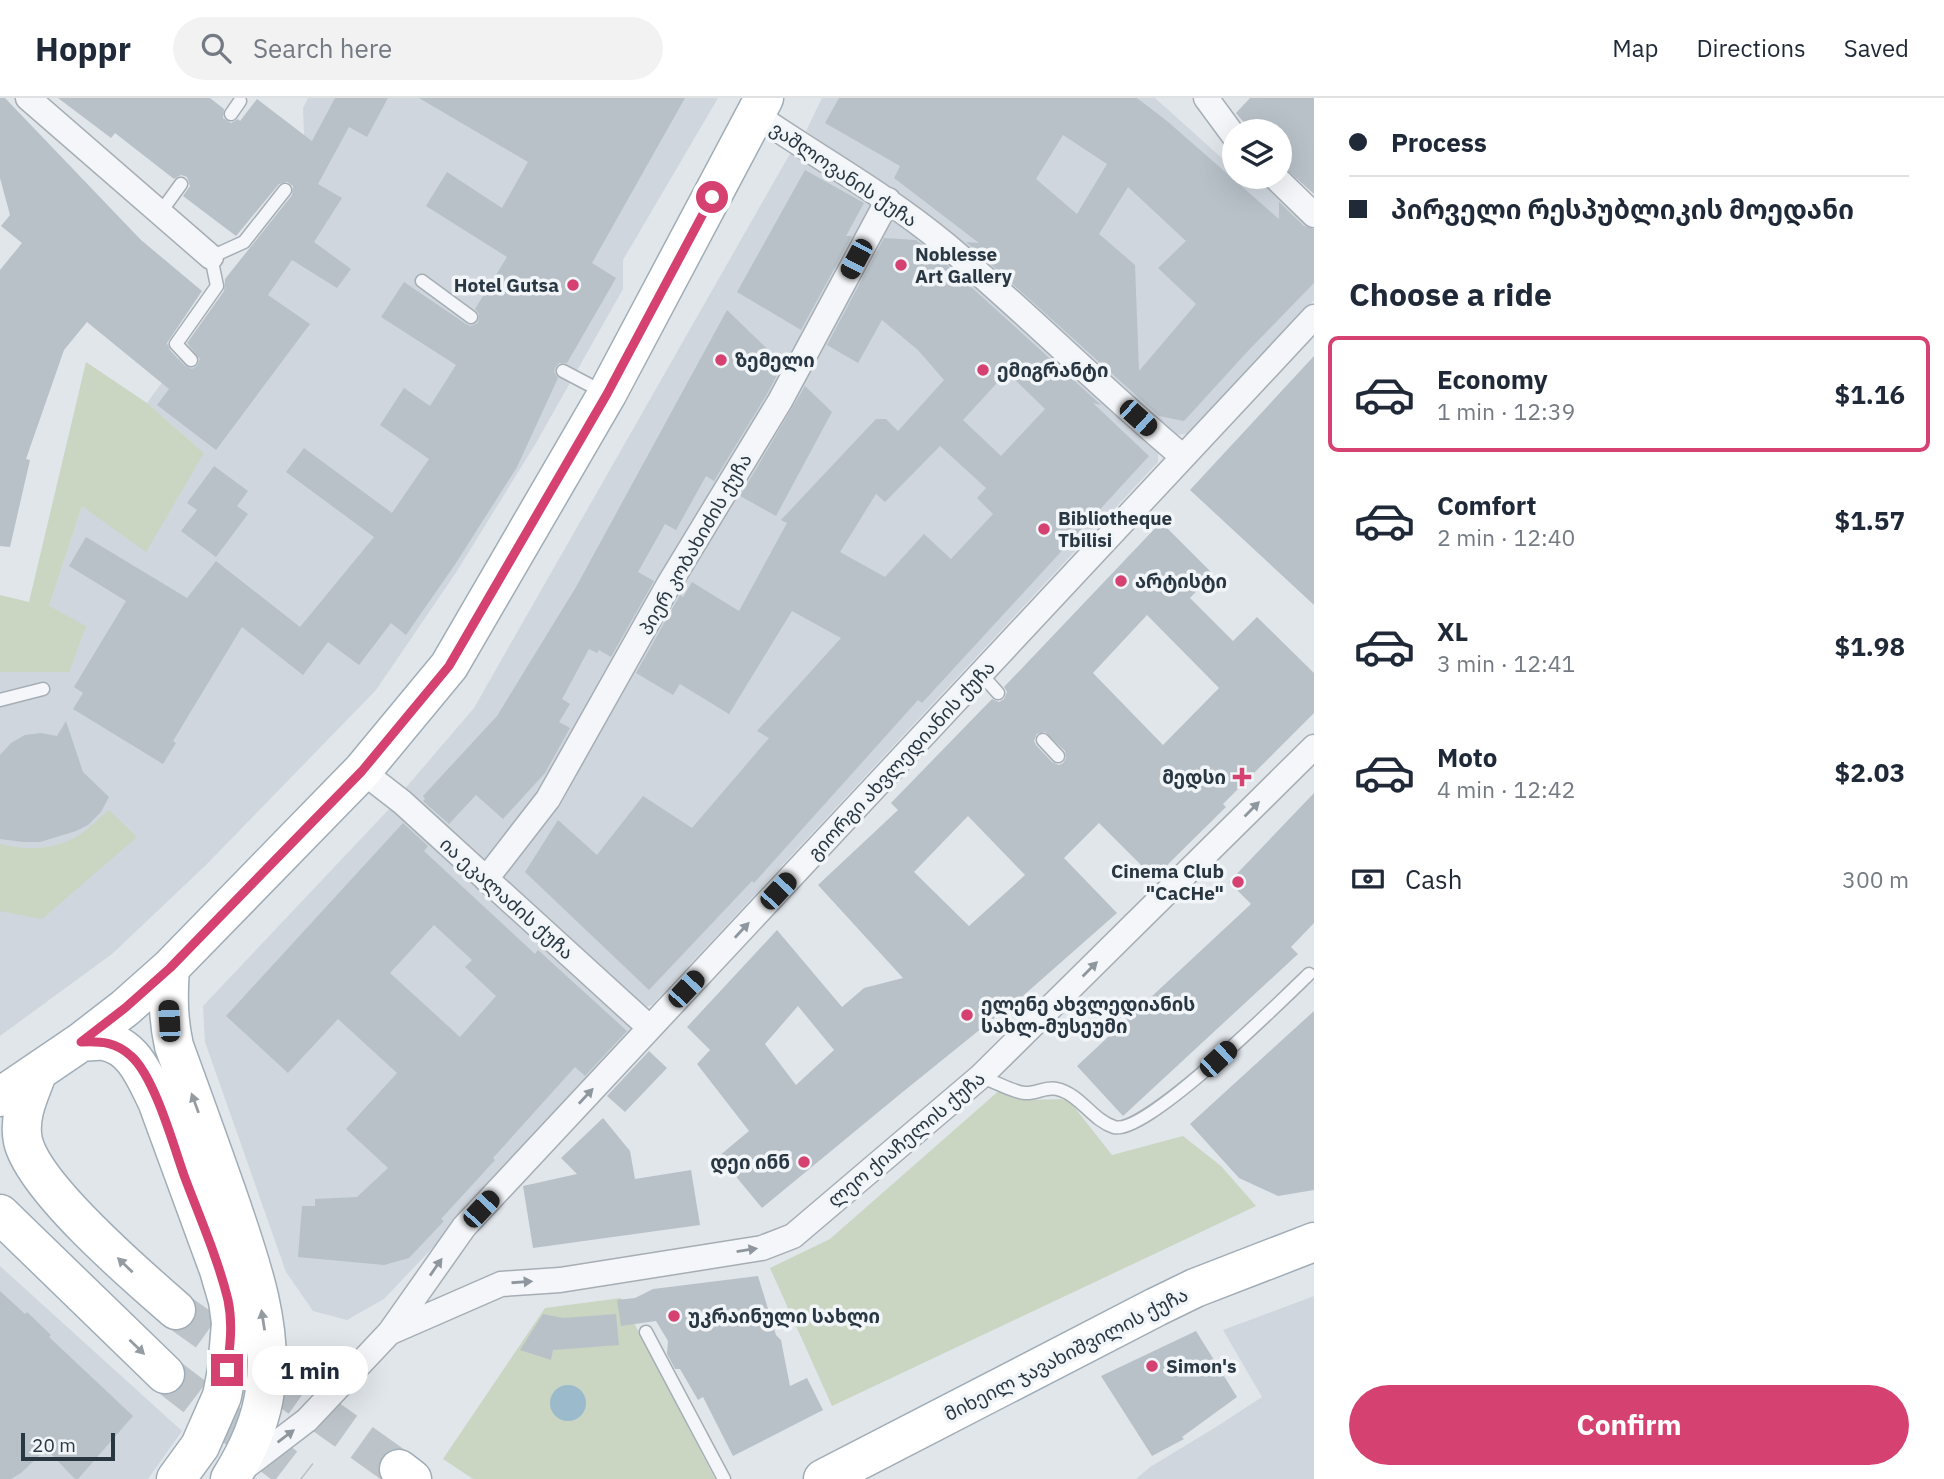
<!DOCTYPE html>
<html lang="en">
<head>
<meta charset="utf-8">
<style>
	:root { --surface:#fff; --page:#f2f2f3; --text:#1f2937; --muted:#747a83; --line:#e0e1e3; --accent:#d54170 }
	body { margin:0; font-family:"IBM Plex Sans","Noto Sans Georgian",sans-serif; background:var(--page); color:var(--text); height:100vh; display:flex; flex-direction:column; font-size:26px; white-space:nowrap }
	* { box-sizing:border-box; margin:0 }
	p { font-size:23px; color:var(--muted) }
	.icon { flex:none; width:38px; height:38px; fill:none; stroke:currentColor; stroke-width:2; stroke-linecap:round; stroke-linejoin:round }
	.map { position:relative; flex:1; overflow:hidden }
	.panel { display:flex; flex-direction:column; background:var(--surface); width:630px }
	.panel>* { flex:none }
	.banner { display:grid; align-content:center; height:154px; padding:0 35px; background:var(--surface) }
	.tools { position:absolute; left:1222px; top:21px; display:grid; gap:14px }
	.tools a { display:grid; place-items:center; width:70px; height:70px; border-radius:50%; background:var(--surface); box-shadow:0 7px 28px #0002; font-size:35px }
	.scale { position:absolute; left:21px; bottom:18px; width:94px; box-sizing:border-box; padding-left:7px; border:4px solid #293743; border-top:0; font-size:19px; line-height:24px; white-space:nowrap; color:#293743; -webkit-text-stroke:5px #f1f5f8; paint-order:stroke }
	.end { position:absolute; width:32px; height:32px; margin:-16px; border:9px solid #d54170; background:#fff; box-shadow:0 0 0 4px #fff }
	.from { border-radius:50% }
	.bubble { position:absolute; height:49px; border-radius:24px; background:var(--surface); box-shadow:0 7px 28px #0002; font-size:23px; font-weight:700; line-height:49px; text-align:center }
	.car { position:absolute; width:21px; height:42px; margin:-21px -10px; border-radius:9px; box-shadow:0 0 5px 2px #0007; background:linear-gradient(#222 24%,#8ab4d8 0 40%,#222 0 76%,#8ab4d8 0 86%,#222 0) }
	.banner b { display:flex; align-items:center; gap:24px; height:66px; font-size:26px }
	.banner b+b { border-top:2px solid var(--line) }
	.banner i { width:18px; height:18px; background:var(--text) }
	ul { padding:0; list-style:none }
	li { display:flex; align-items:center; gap:21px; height:116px; margin:0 14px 10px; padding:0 21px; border:4px solid transparent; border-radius:10px }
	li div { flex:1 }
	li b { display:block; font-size:26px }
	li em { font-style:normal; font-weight:700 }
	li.selected { border-color:var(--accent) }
	li>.icon { width:63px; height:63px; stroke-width:1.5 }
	h2 { padding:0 35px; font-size:32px; line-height:84px }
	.pay { display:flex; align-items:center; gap:18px; height:77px; padding:0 35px; font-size:26px }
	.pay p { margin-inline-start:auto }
	.cta { display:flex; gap:14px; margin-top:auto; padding:14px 35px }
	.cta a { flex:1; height:80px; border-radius:42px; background:var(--accent); color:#fff; font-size:28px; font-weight:700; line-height:80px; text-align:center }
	header { display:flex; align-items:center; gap:42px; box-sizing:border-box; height:98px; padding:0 35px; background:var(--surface); border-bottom:2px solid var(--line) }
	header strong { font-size:33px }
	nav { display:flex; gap:38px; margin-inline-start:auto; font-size:24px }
	.search { width:490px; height:63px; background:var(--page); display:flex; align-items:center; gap:18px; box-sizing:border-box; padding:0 24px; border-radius:38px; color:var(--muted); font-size:26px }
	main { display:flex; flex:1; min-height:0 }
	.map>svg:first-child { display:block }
	.built { fill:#cfd6dd }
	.green { fill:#cad5c2 }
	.water { fill:#9bbbcc }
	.building { fill:#b8c1c8; fill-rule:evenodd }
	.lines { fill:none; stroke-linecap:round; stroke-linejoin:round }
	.primary-tunnel { stroke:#bcc3c9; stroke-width:38; stroke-dasharray:38 19; stroke-linecap:butt }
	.service-casing { stroke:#a6aeb5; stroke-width:15 }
	.minor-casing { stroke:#a6aeb5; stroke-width:27 }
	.primary-casing { stroke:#a0adb7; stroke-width:41 }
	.service { stroke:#f4f6f9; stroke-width:12 }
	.minor { stroke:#f4f6f9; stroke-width:24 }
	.primary { stroke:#fff; stroke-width:38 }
	.oneway { fill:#8e969e }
	.oneway2 { fill:#949ba1 }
	.route { stroke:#d54170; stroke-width:9 }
	.poi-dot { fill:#d54170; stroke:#f1f5f8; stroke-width:2.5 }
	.labels { text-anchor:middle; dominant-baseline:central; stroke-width:7; stroke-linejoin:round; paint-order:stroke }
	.street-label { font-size:19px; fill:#293743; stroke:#f1f5f8 }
	.poi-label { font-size:19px; font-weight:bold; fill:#293743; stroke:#f1f5f8; text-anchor:start }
</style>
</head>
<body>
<header>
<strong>Hoppr</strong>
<div class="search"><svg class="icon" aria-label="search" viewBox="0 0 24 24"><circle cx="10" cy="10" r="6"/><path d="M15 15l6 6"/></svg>Search here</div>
<nav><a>Map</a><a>Directions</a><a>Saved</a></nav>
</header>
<main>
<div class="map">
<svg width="1314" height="1381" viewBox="0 0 1314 1381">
	<rect width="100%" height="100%" fill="#e1e6eb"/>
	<!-- built -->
	<path class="built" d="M308 0H718L623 162V191L536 345 457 473 376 592 206 767 112 856 0 938V574L69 573 49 508 82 408 204 355 147 305 306 87 303 10Z
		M822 0H1155L1234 71V79H1259L1314 134V202L1188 336 1170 337 886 88 806 33Z
		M791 54 897 117 1158 352V364L652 907 640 911 403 693 474 610Z
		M392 708 627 918 633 938 384 1201 347 1222 313 1213 286 1174 205 944 203 908Z
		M0 1168 182 1333 148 1381H0Z
		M1314 1198V1381H1136L1150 1369 1216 1329 1262 1299 1223 1232Z"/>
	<!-- green -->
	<path class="green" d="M86 264 147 305 204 355 146 454 82 408 49 508 86 528 69 574H0V497L29 504Z
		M109 712 137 739 42 821 0 813V746C26 753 56 752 79 737 90 730 99 720 109 712Z
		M1002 990 1027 1002 1068 1001 1112 1057 1183 1038 1221 1068 1256 1108 832 1308 770 1170 830 1141Z
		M621 1200 715 1381H473L443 1361 545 1210Z"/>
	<!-- water -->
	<path class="water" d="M550 1305a18 18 0 1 1 36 0a18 18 0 1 1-36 0Z"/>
	<!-- building -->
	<path class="building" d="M0 0H5L141 142 202 193 167 245 170 252 185 268 192 271 197 268 200 261 187 245 224 193 225 181 292 97 293 88 287 84 279 86 236 138 183 98 190 88 187 79 181 77 174 81 115 35 111 40 58 0H210L224 11 223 20 231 25 238 21 240 23 257 1 312 43 335 0H388L367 39 349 29 318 86 342 100 314 144 351 171 337 190 292 162 268 197 310 226 216 352 157 307 169 291 87 224 64 252 26 361 30 362 10 449 0 448V172L22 145 1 128 10 117 0 80Z
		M419 0H685L592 165 616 180 567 265H559L555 270 554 274 558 280 517 369 456 465 406 537 391 525 359 567 328 544 303 577 242 529 173 643 176 645 163 666 73 611 83 595 74 589 126 503 69 468 86 439 187 500 216 463 300 529 374 439 286 374 304 350 392 415 429 361 380 327 404 290 430 308 456 267 381 219 404 184 466 226 471 228 478 225 479 216 475 211 507 159 426 108 447 74 502 110 528 64Z
		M839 0H1137L1167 23 1279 121V104L1304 128 1314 131V185L1247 254 1184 323 1159 318 966 144 979 145 894 80 900 68 825 25ZM1063 37 1107 66 1077 116 1036 81ZM1128 89 1186 143 1158 170 1196 206 1139 273 1135 167 1099 136Z
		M1250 0H1314V96L1279 65V33H1251L1236 15Z
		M805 72 864 105 846 138H852L801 232 737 194Z
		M884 140 916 142 936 157 1101 307 1093 305 1149 358 922 605 918 602 754 785 752 783 649 892 525 774 558 722 597 757 643 698 692 730 769 640 757 633 841 540 792 513 729 616 680 586 673 597 636 575 680 497 683 499 692 484 739 513 787 425 781 422 876 321H886L898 333 944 282 918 252 882 222 858 265 827 247ZM1007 274 1045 311 1001 358 963 322ZM940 348 986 390 977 400 993 416 951 461 924 436 885 479 840 454 876 396 885 404Z
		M727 212 783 266 767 296 714 383 706 378 676 432 665 426 638 474 654 483 611 559 599 552 597 555 589 551 562 601 570 606 559 624 570 630 545 675 503 721 476 697 449 726 423 703 425 701 423 698 497 618 576 489Z
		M1314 258V507L1190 392Z
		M805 288 832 314 776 418 740 398Z
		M214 368 248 393 237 408 248 416 216 459 181 433 197 412 187 405Z
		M1161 424 1213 476 1190 500 1233 543 1257 519 1314 575V615L1223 706 1226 709 1154 780 1099 725 1064 760 1117 815 999 919 998 917 899 997 762 1110 719 1058 749 1033 697 966 710 952 687 929 777 832 842 909 864 890 903 880 818 787 898 712 891 705 992 601 999 604 1004 601 1007 594 1004 589ZM1147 517 1219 590 1163 647 1093 575ZM1045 634 1065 653 1066 660 1063 665 1059 667 1052 664 1036 647 1034 643 1037 636ZM968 718 1025 777 969 828 914 774ZM798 908 834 952 796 987 765 946Z
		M66 623 83 674 109 699 101 714 88 727 76 733 40 744H23L0 741V657L11 645 25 637 41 635 57 638Z
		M1314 695V825L1291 849 1298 856 1123 1018 1077 968 1251 806 1229 784Z
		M403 725 428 748 424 753 535 856 538 852 627 933 585 978 575 969 493 1060 495 1062 441 1121 444 1123 409 1160 384 1167 298 1159 302 1108H315V1101L357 1099 388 1070 346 1031 397 975 338 921 288 975 226 918ZM434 827 472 862 465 869 496 898 460 939 390 875Z
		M1314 913V1092L1278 1098 1239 1080 1190 1026Z
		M649 953 667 970 625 1014 607 998Z
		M603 1020 630 1053 635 1081 691 1072 700 1127 533 1150 523 1088 577 1076 561 1060Z
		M758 1178 776 1237 781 1242 790 1288 807 1280 823 1312 733 1358 703 1299 698 1302 680 1271H675L667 1256 668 1243 656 1223 621 1228 617 1202 635 1200 653 1191Z
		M0 1193 25 1216 27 1214 51 1237 49 1239 133 1318 78 1381H75L49 1354 46 1357 43 1354 21 1375 11 1381H0Z
		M543 1216 563 1220 616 1216 619 1247 553 1252 551 1262 520 1252Z
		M1196 1233 1237 1299 1182 1339 1184 1341 1152 1358 1101 1278Z"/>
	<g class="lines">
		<!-- primary-tunnel -->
		<path class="primary-tunnel" d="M176 1212 399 1371
			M165 1276 302 1381"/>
		<!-- service casing -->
		<g class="service-casing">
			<path id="service" d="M231 16 240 3
				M160 115 181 86
				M422 183 471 219
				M191 262 176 246 217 188 211 159 244 144 285 92
				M563 273 603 294
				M981 576 998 595
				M0 602 43 591
				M1043 642 1058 658
				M980 979C995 983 1012 994 1025 995 1036 996 1046 988 1057 991 1080 996 1092 1022 1114 1029 1145 1038 1282 902 1309 876
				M646 1234 724 1381"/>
		</g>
		<!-- minor casing -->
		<g class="minor-casing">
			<path id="minor" d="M28 0 211 159
				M1206 0 1234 38
				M756 17C819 60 886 97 945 146 1026 214 1101 290 1183 359
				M1275 79 1314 117
				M362 673 402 704 650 930
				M486 781 548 701 669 486 780 303 888 102
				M391 1234 501 1186 560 1182 762 1150 793 1138 980 979 1314 649
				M240 1373 307 1322 390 1234 464 1129 1314 219"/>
		</g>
		<!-- primary casing -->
		<g class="primary-casing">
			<path id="primary" d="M170 870C168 898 168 921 174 948 193 1000 212 1052 230 1104 250 1163 274 1228 265 1292 261 1324 247 1354 230 1381
				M81 944C88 944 97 942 104 943 134 948 145 979 157 1003L219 1172 228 1203 231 1225 227 1272 222 1298 200 1348 176 1381
				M37 976C29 997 18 1019 23 1043 34 1090 138 1179 176 1212
				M0 999 81 944 125 910 170 870 362 673 449 568 607 296 764 0
				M0 1116 165 1276
				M399 1371 412 1381
				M823 1381 1156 1209 1195 1190 1314 1144"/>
		</g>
		<!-- service -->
		<use href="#service" class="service"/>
		<!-- minor -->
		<use href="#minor" class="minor"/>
		<!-- primary -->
		<use href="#primary" class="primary"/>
	</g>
	<!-- one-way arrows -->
	<defs><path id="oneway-solid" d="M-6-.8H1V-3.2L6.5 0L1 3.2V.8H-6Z" transform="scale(1.75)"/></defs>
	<g class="oneway">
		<use href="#oneway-solid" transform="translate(1252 711) rotate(-45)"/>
		<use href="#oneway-solid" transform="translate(742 832) rotate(-47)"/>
		<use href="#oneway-solid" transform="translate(1090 871) rotate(-45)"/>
		<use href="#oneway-solid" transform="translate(586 998) rotate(-47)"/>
		<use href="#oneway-solid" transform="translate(747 1152) rotate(-9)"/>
		<use href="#oneway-solid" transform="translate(436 1169) rotate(-55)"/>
		<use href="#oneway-solid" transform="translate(522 1184) rotate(-4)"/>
		<use href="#oneway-solid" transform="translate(286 1338) rotate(-37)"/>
	</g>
	<g class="oneway2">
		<use href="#oneway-solid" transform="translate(195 1005) rotate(-110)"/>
		<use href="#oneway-solid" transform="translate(125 1167) rotate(-136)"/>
		<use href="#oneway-solid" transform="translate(263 1222) rotate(-99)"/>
		<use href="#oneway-solid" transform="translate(137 1249) rotate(44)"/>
	</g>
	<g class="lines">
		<!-- route -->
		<path class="route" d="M227 1272C230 1249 233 1226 228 1202 218 1161 200 1120 185 1080 174 1050 155 979 131 958 116 944 101 943 81 944L125 910 170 870 362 673 449 568 607 296 712 99"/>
	</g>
	<!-- markers -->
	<g class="poi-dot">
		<circle cx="901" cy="167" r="7"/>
		<circle cx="573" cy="187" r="7"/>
		<circle cx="721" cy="262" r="7"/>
		<circle cx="983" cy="272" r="7"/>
		<circle cx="1044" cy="431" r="7"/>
		<circle cx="1121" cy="483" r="7"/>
		<path d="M1238.5 668.5h7v7h7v7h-7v7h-7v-7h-7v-7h7z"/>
		<circle cx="1238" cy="784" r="7"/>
		<circle cx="967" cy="917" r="7"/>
		<circle cx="804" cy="1064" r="7"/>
		<circle cx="674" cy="1218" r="7"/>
		<circle cx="1152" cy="1268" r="7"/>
	</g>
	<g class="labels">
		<!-- street labels -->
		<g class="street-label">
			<text transform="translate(844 76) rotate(34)">ვაშლოვანის ქუჩა</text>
			<text transform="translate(695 446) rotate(-60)">პიერ კობახიძის ქუჩა</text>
			<text transform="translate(901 662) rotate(-47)">გიორგი ახვლედიანის ქუჩა</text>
			<text transform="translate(507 800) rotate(42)">ია ეკალაძის ქუჩა</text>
			<text transform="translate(906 1041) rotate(-40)">ლეო ქიაჩელის ქუჩა</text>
			<text transform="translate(1066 1256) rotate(-27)">მიხეილ ჯავახიშვილის ქუჩა</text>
		</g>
		<!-- poi labels -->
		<g class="poi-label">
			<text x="915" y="156">Noblesse<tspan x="915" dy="22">Art Gallery</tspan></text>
			<text x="559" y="187" text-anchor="end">Hotel Gutsa</text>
			<text x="735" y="262">ზემელი</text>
			<text x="997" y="272">ემიგრანტი</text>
			<text x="1058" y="420">Bibliotheque<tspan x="1058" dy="22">Tbilisi</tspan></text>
			<text x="1135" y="483">არტისტი</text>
			<text x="1226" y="679" text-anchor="end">მედსი</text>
			<text x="1224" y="773" text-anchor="end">Cinema Club<tspan x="1224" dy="22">"CaCHe"</tspan></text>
			<text x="981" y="906">ელენე ახვლედიანის<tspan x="981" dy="22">სახლ-მუსეუმი</tspan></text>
			<text x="790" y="1064" text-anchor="end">დეი ინნ</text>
			<text x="688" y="1218">უკრაინული სახლი</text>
			<text x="1166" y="1268">Simon's</text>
		</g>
	</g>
</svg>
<div class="tools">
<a><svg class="icon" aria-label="layers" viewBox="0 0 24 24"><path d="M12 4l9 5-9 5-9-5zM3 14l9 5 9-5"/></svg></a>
</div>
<div class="scale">20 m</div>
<i class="end from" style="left:712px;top:99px"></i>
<i class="end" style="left:227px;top:1272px"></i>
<div class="bubble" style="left:252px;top:1248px;width:116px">1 min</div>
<i class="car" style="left:856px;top:161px;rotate:208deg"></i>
<i class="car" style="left:1138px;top:320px;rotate:132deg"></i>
<i class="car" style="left:778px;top:793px;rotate:43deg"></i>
<i class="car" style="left:686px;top:891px;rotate:43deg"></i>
<i class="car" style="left:169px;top:923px;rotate:357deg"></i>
<i class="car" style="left:1218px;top:961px;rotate:47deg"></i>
<i class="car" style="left:481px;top:1111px;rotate:43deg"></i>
</div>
<section class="panel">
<div class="banner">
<b><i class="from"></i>Process</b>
<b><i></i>პირველი რესპუბლიკის მოედანი</b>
</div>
<h2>Choose a ride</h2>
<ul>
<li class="selected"><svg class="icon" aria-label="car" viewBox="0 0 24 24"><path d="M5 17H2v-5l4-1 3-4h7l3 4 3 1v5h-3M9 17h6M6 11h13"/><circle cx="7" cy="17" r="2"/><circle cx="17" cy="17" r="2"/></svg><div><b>Economy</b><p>1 min · 12:39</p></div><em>$1.16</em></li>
<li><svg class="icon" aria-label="car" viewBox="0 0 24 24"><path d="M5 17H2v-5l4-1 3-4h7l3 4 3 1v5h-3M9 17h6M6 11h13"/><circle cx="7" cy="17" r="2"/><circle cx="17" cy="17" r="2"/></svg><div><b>Comfort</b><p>2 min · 12:40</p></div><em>$1.57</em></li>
<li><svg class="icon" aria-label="car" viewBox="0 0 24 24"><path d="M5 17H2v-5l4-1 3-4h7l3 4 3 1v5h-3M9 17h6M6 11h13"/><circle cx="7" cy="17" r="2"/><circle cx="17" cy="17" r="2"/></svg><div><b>XL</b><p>3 min · 12:41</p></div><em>$1.98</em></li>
<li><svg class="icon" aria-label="car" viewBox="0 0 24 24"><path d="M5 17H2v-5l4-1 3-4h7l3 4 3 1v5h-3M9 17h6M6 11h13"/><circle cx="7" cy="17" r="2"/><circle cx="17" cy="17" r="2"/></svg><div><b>Moto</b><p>4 min · 12:42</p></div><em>$2.03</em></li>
</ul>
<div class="pay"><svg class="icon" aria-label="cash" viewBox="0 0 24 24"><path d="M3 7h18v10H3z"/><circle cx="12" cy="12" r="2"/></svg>Cash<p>300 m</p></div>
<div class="cta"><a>Confirm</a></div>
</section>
</main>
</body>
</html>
